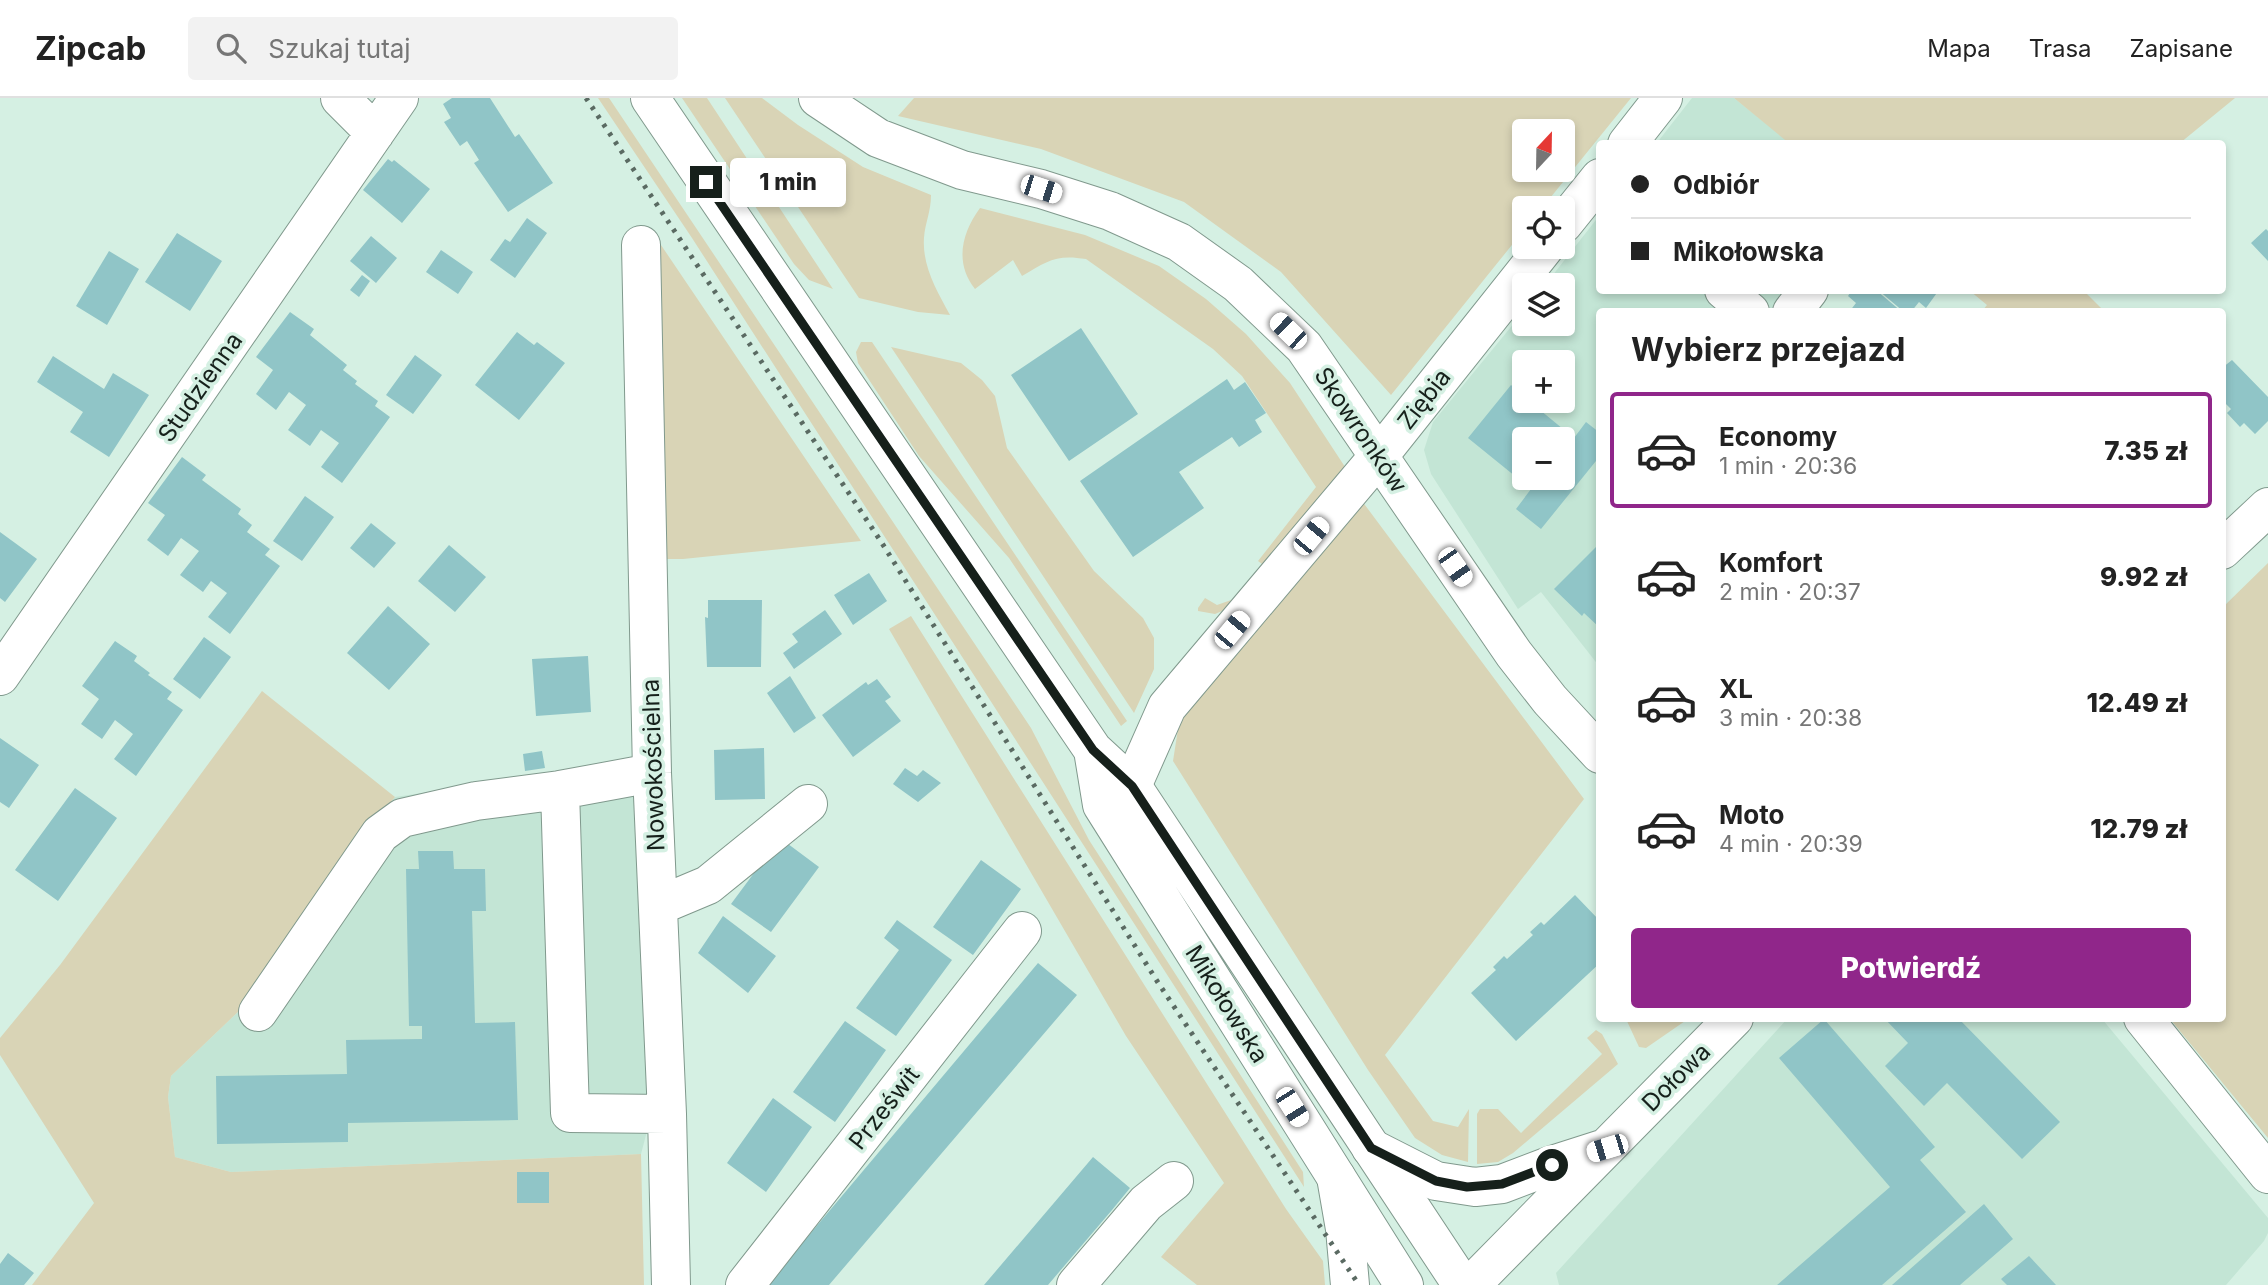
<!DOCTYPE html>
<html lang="pl">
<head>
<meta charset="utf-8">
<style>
	:root { --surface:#fff; --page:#f2f2f2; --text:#222; --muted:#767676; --line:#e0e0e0; --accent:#90268a }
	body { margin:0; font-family:Inter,sans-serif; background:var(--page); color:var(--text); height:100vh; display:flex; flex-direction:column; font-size:26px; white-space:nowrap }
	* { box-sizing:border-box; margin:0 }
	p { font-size:23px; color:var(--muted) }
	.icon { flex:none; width:38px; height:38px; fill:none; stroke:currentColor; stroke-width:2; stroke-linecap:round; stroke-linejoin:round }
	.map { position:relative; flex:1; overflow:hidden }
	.sheet { position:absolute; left:1596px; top:210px; width:630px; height:714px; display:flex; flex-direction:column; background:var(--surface); border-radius:7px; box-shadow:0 4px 10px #0003 }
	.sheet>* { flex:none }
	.banner { position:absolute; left:1596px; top:42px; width:630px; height:154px; border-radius:7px; box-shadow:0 4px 10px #0003; display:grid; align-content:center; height:154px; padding:0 35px; background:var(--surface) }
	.needle { width:46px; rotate:22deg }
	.fabs { position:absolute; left:1512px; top:21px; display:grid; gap:14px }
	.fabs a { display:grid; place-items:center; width:63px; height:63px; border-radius:7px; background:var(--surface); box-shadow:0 4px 10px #0003; font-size:35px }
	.end { position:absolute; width:32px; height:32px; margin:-16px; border:9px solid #16201b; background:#fff; box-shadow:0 0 0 4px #fff }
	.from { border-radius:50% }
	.bubble { position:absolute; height:49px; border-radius:7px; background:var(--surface); box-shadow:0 4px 10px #0003; font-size:23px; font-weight:800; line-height:49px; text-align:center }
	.car { position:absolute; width:21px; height:42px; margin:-21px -10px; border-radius:9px; box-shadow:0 0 5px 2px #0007; background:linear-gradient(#fff 24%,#345 0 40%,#fff 0 76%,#345 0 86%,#fff 0) }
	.banner b { display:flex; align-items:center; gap:24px; height:66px; font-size:26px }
	.banner b+b { border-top:2px solid var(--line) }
	.banner i { width:18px; height:18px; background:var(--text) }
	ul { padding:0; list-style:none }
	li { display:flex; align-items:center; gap:21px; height:116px; margin:0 14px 10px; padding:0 21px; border:4px solid transparent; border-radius:7px }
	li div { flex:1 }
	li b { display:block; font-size:26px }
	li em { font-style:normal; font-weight:800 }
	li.selected { border-color:var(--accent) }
	li>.icon { width:63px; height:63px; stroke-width:1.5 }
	h2 { padding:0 35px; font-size:32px; line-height:84px }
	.action { display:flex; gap:14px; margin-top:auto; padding:14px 35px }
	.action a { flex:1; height:80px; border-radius:7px; background:var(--accent); color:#fff; font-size:28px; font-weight:800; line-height:80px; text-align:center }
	header { display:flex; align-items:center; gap:42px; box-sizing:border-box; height:98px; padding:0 35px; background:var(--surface); border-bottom:2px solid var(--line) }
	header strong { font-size:33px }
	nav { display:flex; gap:38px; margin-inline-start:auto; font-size:24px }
	.search { width:490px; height:63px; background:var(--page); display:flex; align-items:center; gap:18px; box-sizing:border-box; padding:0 24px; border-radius:7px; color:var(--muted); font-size:26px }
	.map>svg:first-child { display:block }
	.built { fill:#c3e5d5; fill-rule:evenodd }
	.green { fill:#d9d4b6; fill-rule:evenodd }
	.building { fill:#90c5c7; fill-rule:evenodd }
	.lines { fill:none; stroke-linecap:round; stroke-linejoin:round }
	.minor-casing { stroke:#80998d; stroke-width:40 }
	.major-casing { stroke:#80998d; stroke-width:40 }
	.minor { stroke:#fff; stroke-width:38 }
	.major { stroke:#fff; stroke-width:38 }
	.rail { stroke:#5a6a62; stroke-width:5; stroke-dasharray:3.5 7; stroke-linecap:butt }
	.route { stroke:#16201b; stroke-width:9 }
	.labels { text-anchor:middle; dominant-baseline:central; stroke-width:7; stroke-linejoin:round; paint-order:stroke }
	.street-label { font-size:24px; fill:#16201b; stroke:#d5f0e3 }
</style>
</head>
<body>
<header>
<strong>Zipcab</strong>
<div class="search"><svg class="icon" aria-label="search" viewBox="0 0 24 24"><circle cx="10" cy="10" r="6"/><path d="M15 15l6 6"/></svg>Szukaj tutaj</div>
<nav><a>Mapa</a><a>Trasa</a><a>Zapisane</a></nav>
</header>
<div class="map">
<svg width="2268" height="1187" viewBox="0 0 2268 1187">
	<rect width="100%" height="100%" fill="#d5f0e3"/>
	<!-- built -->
	<path class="built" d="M1692 0H1734L1790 45 1656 46Z
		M1599 118 1600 192 1786 193 1769 213 1600 214 1599 568 1541 494 1518 511 1431 376 1424 352 1433 324 1524 213V226H1563V187H1545ZM1524 264H1563V303H1524ZM1524 341H1563V380H1524Z
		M631 664 638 692 655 1003 641 1056 231 1074 175 1059 168 999 171 978 240 912 357 746 395 699Z
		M1787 921H2102L2268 1120V1135L2264 1143 2226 1187H1559L1556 1175Z"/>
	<!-- green -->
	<path class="green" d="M598 0H609L1031 630 1089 742 1303 1074 1304 1089 692 140Z
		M682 0H707L833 191 809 182 794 166Z
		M725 0H762L798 27 863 69 931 97C931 114 925 125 924 140 922 168 937 193 950 217L918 214 859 200Z
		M914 0H1631L1542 110H1524V132L1391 297 1281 174 1184 104 1041 51 898 18ZM1524 33H1563V72H1524Z
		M1734 0H2235L2180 45 1790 46Z
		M980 110 1085 137 1159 168 1206 201 1246 236 1290 285 1349 375 1248 502 1215 516 1198 513V510L1205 500 1217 507 1234 501 1262 466 1258 463 1316 389 1242 278 1213 251 1086 161C1056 156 1047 163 1022 178L1013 162 975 191C954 164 962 135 980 110Z
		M661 147 861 443 683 461H661L649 151Z
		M1970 193H2084L2104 213H1982L1987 207Z
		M861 244H872L1127 623 1121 628 1009 460 919 358 858 265 856 254Z
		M891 249 961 265 982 282 995 298 1007 350 1094 473 1143 520 1154 540V571L1134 615Z
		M1359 399 1584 701 1385 957 1433 1023 1458 1029 1469 1011 1468 1064 1442 1057 1415 1040 1368 972 1173 663 1181 612Z
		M2268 465V1040L2170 921 2222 920 2223 509Z
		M911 518 1286 1111 1323 1163 1325 1187H1197L1161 1159 1224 1085 1126 938 889 531Z
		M262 593 395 699 357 746 240 912 171 978 168 999 175 1059 231 1074 641 1056 644 1187H32L94 1105 0 957V940L60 867Z
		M1626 921H1688L1646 950 1639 949Z
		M1596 932 1602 936 1618 966 1513 1055 1498 1064 1477 1066V1016L1480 1011H1498L1521 1035 1602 956 1587 940Z"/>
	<!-- building -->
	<path class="building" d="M452 0H490L515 39 519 36 553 85 508 114 474 65 479 62 467 43 460 48 444 24 451 20 443 6Z
		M388 61 392 64 394 62 430 91 402 125 363 92Z
		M527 120 547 135 515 180 490 162 505 141 510 144Z
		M2266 131 2268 133V163L2251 145Z
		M177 135 222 163 190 213 145 184Z
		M371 138 397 160 376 185 350 163Z
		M441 152 473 174 458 196 426 174Z
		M109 153 139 171 107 227 76 208Z
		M362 177 370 183 359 199 350 192Z
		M1852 192H1876L1902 214H1849L1856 205 1848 198Z
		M1878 192H1939L1926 210 1919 204 1911 214H1904Z
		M290 214 314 231 310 237 347 267 343 272 357 283 355 286 378 303 375 308 390 319 342 385 321 369 339 345 321 332 310 348 288 332 306 307 289 294 276 312 256 296 273 272 256 259Z
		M1081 230 1138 316 1069 363 1011 277Z
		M517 234 534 247 537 244 565 265 519 322 475 287Z
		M415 257 442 277 413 316 386 297Z
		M53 258 104 291 113 275 149 297 109 359 70 334 83 314 37 284Z
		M2232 262 2268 299V323L2255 336 2244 325 2240 329 2227 315 2231 311 2222 302V270Z
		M1227 281 1234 292 1245 284 1266 315 1255 322 1262 334 1239 349 1232 339 1179 374 1204 410 1133 459 1080 383Z
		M1511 287 1524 299V303H1529L1574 340 1586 324 1600 335V358L1541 431 1516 411 1531 391 1468 340ZM1524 341H1563V380H1524Z
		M182 359 206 377 202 382 241 411 238 416 252 427 247 434 270 451 265 457 280 468 230 536 208 519 227 495 211 483 203 494 180 477 199 453 181 440 168 458 147 442 165 417 148 405Z
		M305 398 334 419 302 463 273 443Z
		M371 425 396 445 374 470 350 450Z
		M0 434 37 461 5 504 0 500Z
		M1600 445V530L1584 515 1582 518 1554 491Z
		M449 447 486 479 455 514 418 483Z
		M869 475 887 503 853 527 834 497Z
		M708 502H762L761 569H707L705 519 708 520Z
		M388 508 430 546 389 592 347 555Z
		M825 512 842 536 794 571 783 555 798 544 792 536Z
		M204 539 231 559 200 601 173 581Z
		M115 543 137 558 134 563 150 575 148 577 172 594 167 601 183 612 136 678 114 661 133 636 115 622 102 641 81 626 99 601 82 588Z
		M588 558 591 614 536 618 532 561Z
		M790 578 816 620 794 635 767 595Z
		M877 581 891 599 885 603 901 623 853 659 822 617 866 584 868 587Z
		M0 640 39 667 9 710 0 704Z
		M764 650 765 701 715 702 714 652Z
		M542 653 545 670 525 673 523 656Z
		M905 670 917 678 923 672 941 685 918 704 893 686Z
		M75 690 117 720 58 803 15 772Z
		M780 740 819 769 771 834 731 806Z
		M418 753H453L454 771H485L486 813H472L475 925 515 924 518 1022 348 1025V1044L217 1046 216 978 347 976 346 942 422 941V928H409L406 771H419Z
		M981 762 1021 791 973 857 933 829Z
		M1575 797 1600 823V865L1516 943 1471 895 1496 872 1493 869 1504 858 1507 861 1533 837 1530 834 1541 824 1544 827Z
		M723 818 776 858 748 895 698 855Z
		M897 822 952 862 896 938 856 910 899 852 884 840Z
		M1038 865 1077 897 829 1187H767Z
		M1884 920H1958L2060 1024 2022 1061 1947 985 1924 1008 1885 968 1908 945Z
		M1824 921 1935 1049 1920 1062 1966 1114 1882 1187H1777L1890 1089 1779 960Z
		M845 923 886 952 835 1024 793 994Z
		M773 1000 812 1029 766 1094 727 1065Z
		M1093 1059 1130 1090 1112 1112 1048 1187H984Z
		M517 1074H549V1105H517Z
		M1984 1106 2013 1141 1960 1187H1892Z
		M8 1155 34 1175 24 1187H0V1166Z
		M2029 1158 2056 1187H2007L2001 1181Z"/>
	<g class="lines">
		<!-- minor casing -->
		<g class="minor-casing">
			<path id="minor" d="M340 0 375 35
				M818 0 878 40 962 72 1041 91 1110 113 1179 144 1238 186 1304 249 1514 556 1550 602 1600 656
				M1627 46 1663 0
				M1563 126 1600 80
				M641 147 652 675 667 1016 671 1187
				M1724 192 1750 214
				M1792 214 1809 192
				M2222 452 2268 409
				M0 578 399 0
				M652 675 560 692 570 1015 667 1016
				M1132 688 1167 609 1378 359 1545 149
				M658 808 708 787 808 706
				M258 914 380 736 402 720 476 703 560 692
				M2143 920 2268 1076
				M1371 1050 1436 1083 1475 1089 1502 1086 1552 1067 1602 1051
				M1336 1079 1345 1131 1350 1187
				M745 1187 1022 833
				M1076 1187 1146 1105 1174 1083
				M1471 1187 1734 920"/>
		</g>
		<!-- major casing -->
		<g class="major-casing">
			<path id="major" d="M650 0 1093 652 1132 688 1462 1187
				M1093 652 1102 707 1404 1187"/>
		</g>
		<!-- minor -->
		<use href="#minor" class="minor"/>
		<!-- major -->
		<use href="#major" class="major"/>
		<!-- rail -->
		<path class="rail" d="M586 0 880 442 1157 883 1359 1187"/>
	</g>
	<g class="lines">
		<!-- route -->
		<path class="route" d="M706 84 1093 652 1132 688 1371 1050 1436 1083 1467 1089 1502 1086 1552 1067"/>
	</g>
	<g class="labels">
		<!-- street labels -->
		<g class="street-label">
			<text transform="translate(200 289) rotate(-55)">Studzienna</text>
			<text transform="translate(1424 301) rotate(-52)">Ziębia</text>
			<text transform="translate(1361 332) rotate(56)">Skowronków</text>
			<text transform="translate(653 667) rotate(-92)">Nowokościelna</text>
			<text transform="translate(1227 906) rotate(58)">Mikołowska</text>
			<text transform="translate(1676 979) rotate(-45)">Dołowa</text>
			<text transform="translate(884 1010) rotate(-52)">Prześwit</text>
		</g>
	</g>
</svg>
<div class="fabs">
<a><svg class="needle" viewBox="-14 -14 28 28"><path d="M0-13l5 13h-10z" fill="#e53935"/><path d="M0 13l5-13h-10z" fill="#767676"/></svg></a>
<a><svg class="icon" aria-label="locate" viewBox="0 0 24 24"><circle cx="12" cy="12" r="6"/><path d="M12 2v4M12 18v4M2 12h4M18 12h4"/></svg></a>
<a><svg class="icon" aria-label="layers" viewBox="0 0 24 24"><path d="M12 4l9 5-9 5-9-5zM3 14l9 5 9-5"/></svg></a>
<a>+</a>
<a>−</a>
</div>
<i class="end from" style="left:1552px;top:1067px"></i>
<i class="end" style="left:706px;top:84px"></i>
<div class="bubble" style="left:730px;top:60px;width:116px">1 min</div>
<i class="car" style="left:1041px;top:91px;rotate:108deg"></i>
<i class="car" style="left:1288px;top:233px;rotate:314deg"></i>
<i class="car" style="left:1311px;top:438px;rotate:40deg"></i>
<i class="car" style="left:1455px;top:469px;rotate:145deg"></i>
<i class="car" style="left:1232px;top:532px;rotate:40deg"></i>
<i class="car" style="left:1292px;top:1009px;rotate:148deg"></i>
<i class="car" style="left:1607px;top:1050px;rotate:253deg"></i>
<div class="banner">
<b><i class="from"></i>Odbiór</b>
<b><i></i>Mikołowska</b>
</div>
<section class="sheet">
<h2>Wybierz przejazd</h2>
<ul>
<li class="selected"><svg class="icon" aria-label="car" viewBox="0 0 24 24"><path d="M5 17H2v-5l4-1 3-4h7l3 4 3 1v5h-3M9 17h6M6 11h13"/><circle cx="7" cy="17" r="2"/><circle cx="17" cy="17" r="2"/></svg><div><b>Economy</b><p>1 min · 20:36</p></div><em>7.35 zł</em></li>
<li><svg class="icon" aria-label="car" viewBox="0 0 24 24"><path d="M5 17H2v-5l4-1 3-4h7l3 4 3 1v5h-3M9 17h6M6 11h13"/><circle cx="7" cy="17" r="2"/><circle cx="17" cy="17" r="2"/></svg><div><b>Komfort</b><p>2 min · 20:37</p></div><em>9.92 zł</em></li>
<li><svg class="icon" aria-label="car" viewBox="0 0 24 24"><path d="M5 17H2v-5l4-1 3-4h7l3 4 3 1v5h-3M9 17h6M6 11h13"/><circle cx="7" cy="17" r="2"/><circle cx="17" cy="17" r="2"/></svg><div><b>XL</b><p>3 min · 20:38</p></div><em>12.49 zł</em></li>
<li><svg class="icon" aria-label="car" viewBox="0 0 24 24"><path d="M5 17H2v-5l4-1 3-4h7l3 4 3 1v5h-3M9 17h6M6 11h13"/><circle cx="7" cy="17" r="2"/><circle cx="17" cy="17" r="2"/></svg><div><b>Moto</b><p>4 min · 20:39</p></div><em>12.79 zł</em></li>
</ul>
<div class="action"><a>Potwierdź</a></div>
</section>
</div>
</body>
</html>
